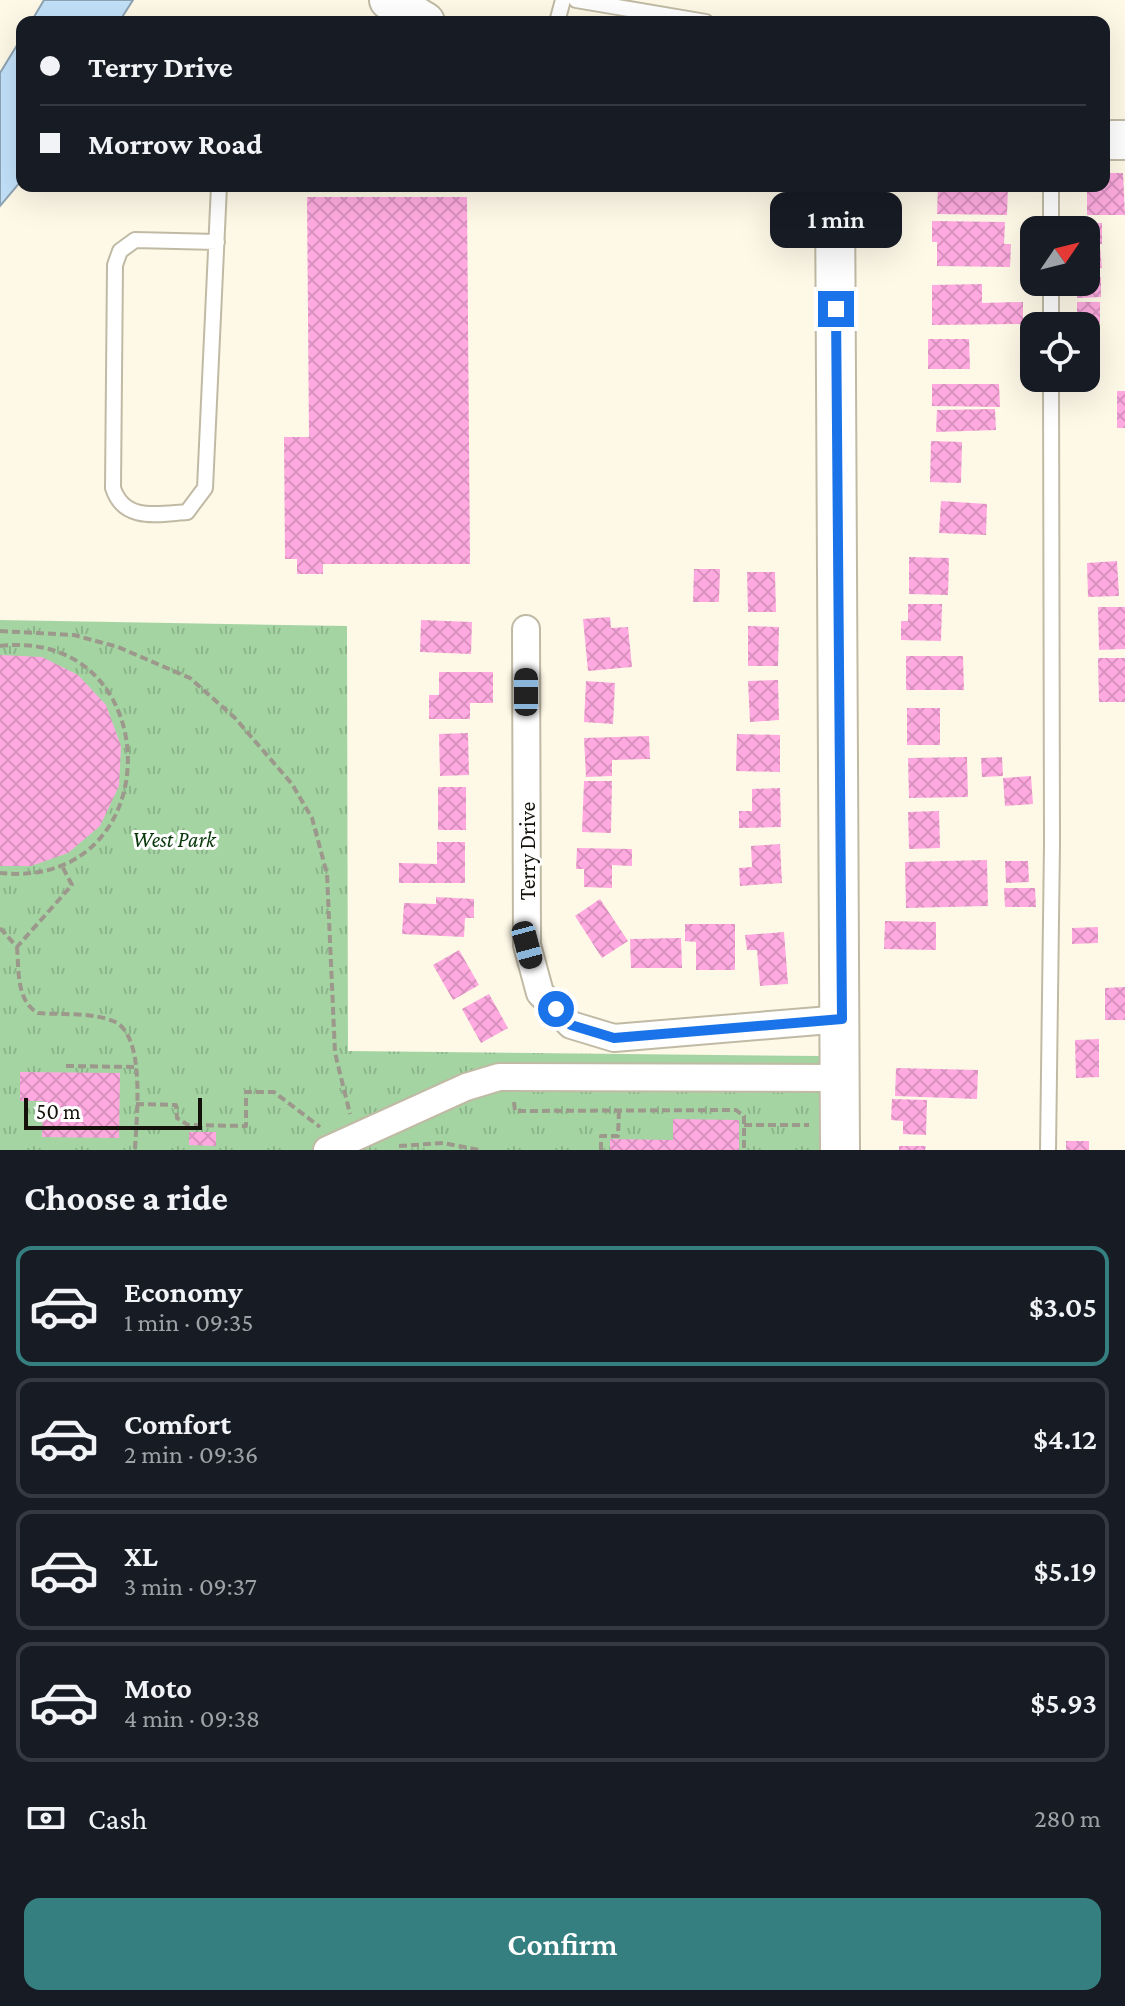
<!DOCTYPE html>
<html lang="en">
<head>
<meta charset="utf-8">
<style>
	:root { --surface:#171b24; --page:#242831; --text:#f1f3f6; --muted:#9ea1a6; --line:#363941; --accent:#367f80 }
	body { margin:0; font-family:"Crimson Pro",serif; background:var(--page); color:var(--text); height:100vh; display:flex; flex-direction:column; font-size:30px; white-space:nowrap }
	* { box-sizing:border-box; margin:0 }
	p { font-size:26px; color:var(--muted) }
	.icon { flex:none; width:44px; height:44px; fill:none; stroke:currentColor; stroke-width:2; stroke-linecap:round; stroke-linejoin:round }
	.map { position:relative; height:1150px; overflow:hidden }
	.drawer { display:flex; flex-direction:column; background:var(--surface); flex:1 }
	.drawer>* { flex:none }
	.hud { position:absolute; left:16px; top:16px; width:1094px; height:176px; border-radius:16px; box-shadow:0 8px 32px #0002; display:grid; align-content:center; height:176px; padding:0 24px; background:var(--surface) }
	.needle { width:52px; rotate:55deg }
	.fabs { position:absolute; left:1020px; top:216px; display:grid; gap:16px }
	.fabs a { display:grid; place-items:center; width:80px; height:80px; border-radius:16px; background:var(--surface); box-shadow:0 8px 32px #0002; font-size:40px }
	.scale { position:absolute; left:24px; bottom:20px; width:178px; box-sizing:border-box; padding-left:8px; border:4px solid #14120b; border-top:0; font-size:22px; line-height:28px; white-space:nowrap; color:#14120b; -webkit-text-stroke:6px #fff; paint-order:stroke }
	.end { position:absolute; width:36px; height:36px; margin:-18px; border:10px solid #1a73e8; background:#fff; box-shadow:0 0 0 4px #fff }
	.from { border-radius:50% }
	.bubble { position:absolute; height:56px; border-radius:16px; background:var(--surface); box-shadow:0 8px 32px #0002; font-size:26px; font-weight:600; line-height:56px; text-align:center }
	.car { position:absolute; width:24px; height:48px; margin:-24px -12px; border-radius:10px; box-shadow:0 0 6px 2px #0007; background:linear-gradient(#222 24%,#8ab4d8 0 40%,#222 0 76%,#8ab4d8 0 86%,#222 0) }
	.hud b { display:flex; align-items:center; gap:28px; height:76px; font-size:30px }
	.hud b+b { border-top:2px solid var(--line) }
	.hud i { width:20px; height:20px; background:var(--text) }
	ul { padding:0; list-style:none }
	li { display:flex; align-items:center; gap:24px; height:120px; margin:0 16px 12px; padding:0 8px; border:4px solid var(--line); border-radius:16px }
	li div { flex:1 }
	li b { display:block; font-size:30px }
	li em { font-style:normal; font-weight:600 }
	li.on { border-color:var(--accent) }
	li>.icon { width:72px; height:72px; stroke-width:1.5 }
	h2 { padding:0 24px; font-size:36px; line-height:96px }
	.pay { display:flex; align-items:center; gap:20px; height:88px; padding:0 24px; font-size:30px }
	.pay p { margin-inline-start:auto }
	.primary-button { display:flex; gap:16px; margin-top:auto; padding:16px 24px }
	.primary-button a { flex:1; height:92px; border-radius:16px; background:var(--accent); color:#fff; font-size:32px; font-weight:600; line-height:92px; text-align:center }
	.map>svg:first-child { display:block }
	.park { fill:url(#park-tufts) }
	.water { fill:#c2e1f9; stroke:#8ea3b2; stroke-width:2 }
	.building { fill:url(#building-cross-hatch) }
	.lines { fill:none; stroke-linecap:round; stroke-linejoin:round }
	.lane-casing { stroke:#c0baa5; stroke-width:18 }
	.street-casing { stroke:#c0baa5; stroke-width:30 }
	.secondary-casing { stroke:#c0baa5; stroke-width:42 }
	.path { stroke:#9c988b; stroke-width:4; stroke-dasharray:8 4; stroke-linecap:butt }
	.lane { stroke:#fff; stroke-width:14 }
	.street { stroke:#fff; stroke-width:26 }
	.secondary { stroke:#fff; stroke-width:38 }
	.route { stroke:#1a73e8; stroke-width:10 }
	.labels { text-anchor:middle; dominant-baseline:central; stroke-width:6; stroke-linejoin:round; paint-order:stroke }
	.park-label { font-size:22px; font-style:italic; fill:#09390b; stroke:#fff }
	.street-label { font-size:22px; fill:#14120b; stroke:#fff }
</style>
</head>
<body>
<div class="map">
<svg width="1125" height="1150" viewBox="0 0 1125 1150">
	<defs>
		<pattern id="park-tufts" width="24" height="20" patternUnits="userSpaceOnUse" patternTransform="scale(2)"><rect width="24" height="20" fill="#a5d4a3"/><path d="M3 7l-1-3M5 7V3M7 7l1-3M15 17l-1-3M17 17v-4M19 17l1-3" fill="none" stroke="#8db58b"/></pattern>
		<pattern id="building-cross-hatch" width="8" height="8" patternUnits="userSpaceOnUse" patternTransform="scale(2)"><rect width="8" height="8" fill="#feaae0"/><path d="M0 0l8 8M0 8l8-8" fill="none" stroke="#d991bf"/></pattern>
	</defs>
	<rect width="100%" height="100%" fill="#fef9e7"/>
	<!-- park -->
	<path class="park" d="M0 620 347 626 348 1051 820 1056V1150H0Z"/>
	<!-- water -->
	<path class="water" d="M44 0H133L119 22H31Z
		M22 37V180L0 206V73Z"/>
	<!-- building -->
	<path class="building" d="M1104 173H1123L1125 215H1087V186H1104Z
		M938 186H1008L1007 215 937 214Z
		M307 197H467L470 564H323V574H297V559H285L284 437H309Z
		M932 221 1005 222 1004 244H1011L1010 267 937 266V242H932Z
		M1078 223H1102V244H1086V230H1078Z
		M1100 247 1102 268 1086 269V248Z
		M1086 277H1101V297L1077 298V282H1086Z
		M982 284V303L1023 302V324L932 325V285Z
		M1077 302H1100V323H1077Z
		M928 339H969L970 369H928Z
		M1020 348H1034V379H1021Z
		M932 384H999L1000 407 932 406Z
		M1117 391H1125V428H1117Z
		M995 409 996 430 936 432 937 410Z
		M931 441 962 442 961 483 930 482Z
		M941 501 987 504 986 535 939 533Z
		M909 557 949 558 948 595 909 594Z
		M1117 561 1119 596 1088 597 1087 563Z
		M694 569H720L719 602H693Z
		M747 572H775L776 612H748Z
		M908 604H942L941 641 901 640V621H908Z
		M1098 607H1125V649L1099 650Z
		M610 617 611 628 628 627 632 667 588 671 583 619Z
		M421 620 472 622 471 654 420 652Z
		M748 626 779 627 778 666H748Z
		M0 655 42 657 78 675 106 705 121 746 119 786 100 826 68 853 31 866H0Z
		M906 656H963L964 690H906Z
		M1098 658H1125V702H1099Z
		M439 672H493V703H470V719H429V695H439Z
		M778 680 779 720 750 722 748 681Z
		M586 681 615 683 613 724 584 722Z
		M907 708H940V745H907Z
		M468 733 469 775 440 776 439 734Z
		M737 734 780 735V772L736 771Z
		M649 736 650 759 612 760V776L586 777 584 738Z
		M967 757 968 797 909 798 908 758Z
		M1002 757 1003 776 982 777 981 758Z
		M1031 776 1033 804 1005 806 1003 778Z
		M584 781H612L611 833 582 832Z
		M438 787H466V830H438Z
		M780 788 781 827 739 828V811H752V789Z
		M939 811 940 848 909 849 908 812Z
		M437 842H465V883H399V863L437 864Z
		M780 844 782 883 740 886 739 868 752 867 751 846Z
		M577 848 632 849V866L612 865V888L584 887V869H576Z
		M987 860 988 906 906 908 905 862Z
		M1005 861H1028L1029 882 1006 883Z
		M1004 888H1035L1036 907H1005Z
		M436 897 474 899V918H465L464 937 402 934 404 903 436 904Z
		M600 899 628 941 602 958 575 916Z
		M885 921 936 922V950L884 949Z
		M685 924H735V970H696V942L685 941Z
		M1098 927V943L1072 944V928Z
		M784 932 788 984 760 986 757 950H747L745 935Z
		M681 938 682 968H631L630 939Z
		M459 950 479 985 453 1000 433 965Z
		M1125 987V1020H1105V988Z
		M489 994 508 1028 481 1043 462 1009Z
		M1099 1039V1077L1076 1078 1075 1040Z
		M896 1068 978 1070 977 1099 895 1096Z
		M20 1072 120 1073 119 1138 42 1137 43 1101H20Z
		M892 1099 927 1100 926 1135 903 1134V1121L891 1120Z
		M673 1119 739 1120V1150H610V1139L673 1140Z
		M189 1132H216V1146L189 1145Z
		M1066 1141H1089V1150H1066Z
		M899 1146H926L925 1150H899Z"/>
	<g class="lines">
		<!-- lane casing -->
		<g class="lane-casing">
			<path id="lane" d="M576 0 706 22
				M557 22 563 0
				M1051 186V230
				M217 242 135 240 120 251 115 265 113 488C124 522 157 514 187 512L205 488 219 186
				M1051 282V326
				M1048 1150 1052 844 1051 378"/>
		</g>
		<!-- street casing -->
		<g class="street-casing">
			<path id="street" d="M526 629 527 945 540 993 571 1025 614 1038 842 1019
				M327 1150 466 1087 499 1077 840 1078"/>
		</g>
		<!-- secondary casing -->
		<g class="secondary-casing">
			<path id="secondary" d="M389 0 425 22
				M1104 140H1125
				M835 186 840 1150"/>
		</g>
		<!-- path -->
		<path class="path" d="M0 631 74 635 118 647 190 678 235 718 292 784 312 818 327 874 335 1053 350 1114
			M0 646C169 627 172 891 0 873
			M0 928 17 947 72 885 62 866
			M17 947C19 970 16 1001 38 1013 61 1015 91 1012 113 1021 147 1034 136 1120 135 1150
			M66 1066 136 1067
			M514 1102 515 1111 736 1110 744 1116V1150
			M136 1104 176 1105 177 1118 188 1125 246 1126V1092H274L320 1127
			M744 1125H809
			M399 1146 443 1143 480 1150
			M601 1150V1136H618L619 1110"/>
		<!-- lane -->
		<use href="#lane" class="lane"/>
		<!-- street -->
		<use href="#street" class="street"/>
		<!-- secondary -->
		<use href="#secondary" class="secondary"/>
	</g>
	<g class="lines">
		<!-- route -->
		<path class="route" d="M556 1009 571 1025 614 1038 842 1019 836 309"/>
	</g>
	<g class="labels">
		<!-- park labels -->
		<g class="park-label">
			<text x="174" y="839">West Park</text>
		</g>
		<!-- street labels -->
		<g class="street-label">
			<text transform="translate(527 851) rotate(-90)">Terry Drive</text>
		</g>
	</g>
</svg>
<div class="fabs">
<a><svg class="needle" viewBox="-14 -14 28 28"><path d="M0-13l5 13h-10z" fill="#e53935"/><path d="M0 13l5-13h-10z" fill="#9ea1a6"/></svg></a>
<a><svg class="icon" aria-label="locate" viewBox="0 0 24 24"><circle cx="12" cy="12" r="6"/><path d="M12 2v4M12 18v4M2 12h4M18 12h4"/></svg></a>
</div>
<div class="scale">50 m</div>
<i class="end from" style="left:556px;top:1009px"></i>
<i class="end" style="left:836px;top:309px"></i>
<div class="bubble" style="left:770px;top:192px;width:132px">1 min</div>
<i class="car" style="left:526px;top:692px;rotate:0deg"></i>
<i class="car" style="left:527px;top:945px;rotate:165deg"></i>
<div class="hud">
<b><i class="from"></i>Terry Drive</b>
<b><i></i>Morrow Road</b>
</div>
</div>
<section class="drawer">
<h2>Choose a ride</h2>
<ul>
<li class="on"><svg class="icon" aria-label="car" viewBox="0 0 24 24"><path d="M5 17H2v-5l4-1 3-4h7l3 4 3 1v5h-3M9 17h6M6 11h13"/><circle cx="7" cy="17" r="2"/><circle cx="17" cy="17" r="2"/></svg><div><b>Economy</b><p>1 min · 09:35</p></div><em>$3.05</em></li>
<li><svg class="icon" aria-label="car" viewBox="0 0 24 24"><path d="M5 17H2v-5l4-1 3-4h7l3 4 3 1v5h-3M9 17h6M6 11h13"/><circle cx="7" cy="17" r="2"/><circle cx="17" cy="17" r="2"/></svg><div><b>Comfort</b><p>2 min · 09:36</p></div><em>$4.12</em></li>
<li><svg class="icon" aria-label="car" viewBox="0 0 24 24"><path d="M5 17H2v-5l4-1 3-4h7l3 4 3 1v5h-3M9 17h6M6 11h13"/><circle cx="7" cy="17" r="2"/><circle cx="17" cy="17" r="2"/></svg><div><b>XL</b><p>3 min · 09:37</p></div><em>$5.19</em></li>
<li><svg class="icon" aria-label="car" viewBox="0 0 24 24"><path d="M5 17H2v-5l4-1 3-4h7l3 4 3 1v5h-3M9 17h6M6 11h13"/><circle cx="7" cy="17" r="2"/><circle cx="17" cy="17" r="2"/></svg><div><b>Moto</b><p>4 min · 09:38</p></div><em>$5.93</em></li>
</ul>
<div class="pay"><svg class="icon" aria-label="cash" viewBox="0 0 24 24"><path d="M3 7h18v10H3z"/><circle cx="12" cy="12" r="2"/></svg>Cash<p>280 m</p></div>
<div class="primary-button"><a>Confirm</a></div>
</section>
</body>
</html>
